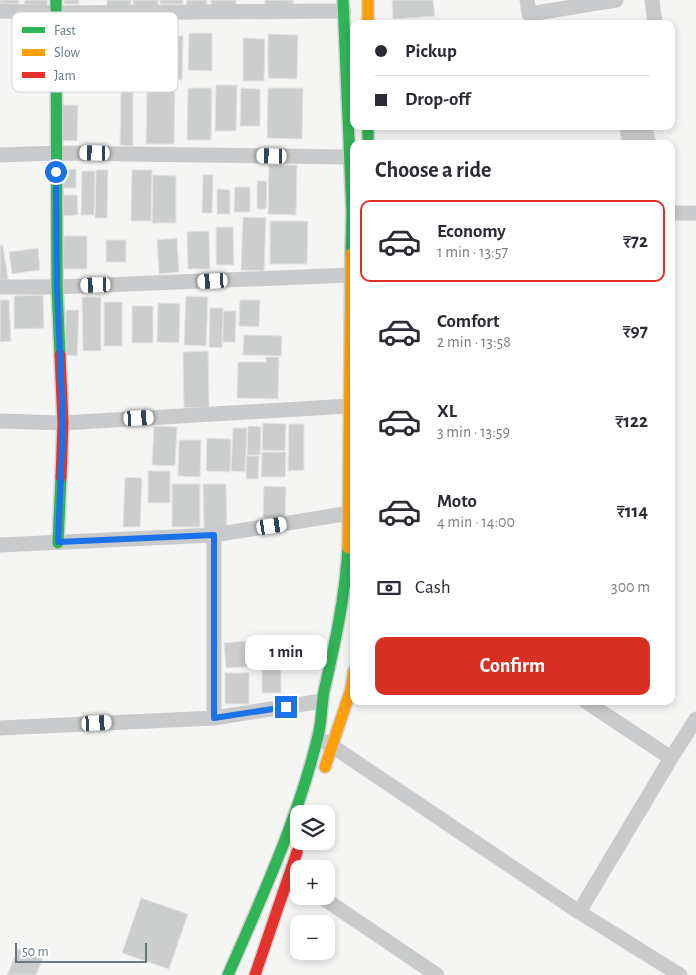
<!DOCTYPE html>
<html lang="en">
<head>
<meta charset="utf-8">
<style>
	:root { --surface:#fff; --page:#f7f7f7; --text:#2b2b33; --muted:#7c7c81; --line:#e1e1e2; --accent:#d93025 }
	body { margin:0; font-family:"Alegreya Sans",sans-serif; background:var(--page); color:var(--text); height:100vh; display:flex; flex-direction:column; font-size:19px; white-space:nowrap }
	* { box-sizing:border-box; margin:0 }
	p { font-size:16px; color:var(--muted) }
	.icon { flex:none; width:28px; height:28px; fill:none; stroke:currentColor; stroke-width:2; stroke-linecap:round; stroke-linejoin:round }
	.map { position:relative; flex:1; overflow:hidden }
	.details { position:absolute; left:350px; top:140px; width:325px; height:565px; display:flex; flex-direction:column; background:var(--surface); border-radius:10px; box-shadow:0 2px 8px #0003 }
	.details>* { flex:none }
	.banner { position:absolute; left:350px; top:20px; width:325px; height:110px; border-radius:10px; box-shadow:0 2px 8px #0003; display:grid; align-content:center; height:110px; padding:0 25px; background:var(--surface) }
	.controls { position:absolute; left:290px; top:805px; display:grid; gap:10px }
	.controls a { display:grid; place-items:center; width:45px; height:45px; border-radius:10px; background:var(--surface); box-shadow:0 2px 8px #0003; font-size:25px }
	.scale { position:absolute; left:15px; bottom:12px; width:132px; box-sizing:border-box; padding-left:5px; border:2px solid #687881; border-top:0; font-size:14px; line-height:18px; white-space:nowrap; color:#687881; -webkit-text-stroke:4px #fff; paint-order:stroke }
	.end { position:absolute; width:22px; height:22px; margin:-11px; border:6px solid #1a73e8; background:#fff; box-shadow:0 0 0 2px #fff }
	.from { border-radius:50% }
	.bubble { position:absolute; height:35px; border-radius:10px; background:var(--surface); box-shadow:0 2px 8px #0003; font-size:16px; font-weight:700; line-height:35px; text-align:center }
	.car { position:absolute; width:15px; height:30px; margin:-15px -8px; border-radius:6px; box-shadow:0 0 4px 1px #0007; background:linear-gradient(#fff 24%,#345 0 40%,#fff 0 76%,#345 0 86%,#fff 0) }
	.banner b { display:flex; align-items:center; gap:18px; height:48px; font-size:19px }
	.banner b+b { border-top:1px solid var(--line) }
	.banner i { width:12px; height:12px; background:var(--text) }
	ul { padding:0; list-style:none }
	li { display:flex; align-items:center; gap:15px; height:82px; margin:0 10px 8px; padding:0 15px; border:2px solid transparent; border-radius:10px }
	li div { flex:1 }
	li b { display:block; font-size:19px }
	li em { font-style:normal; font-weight:700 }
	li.current { border-color:var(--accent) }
	li>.icon { width:45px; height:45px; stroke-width:1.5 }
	h2 { padding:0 25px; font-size:22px; line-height:60px }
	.pay { display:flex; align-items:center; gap:12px; height:55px; padding:0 25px; font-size:19px }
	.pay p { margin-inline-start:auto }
	.cta { display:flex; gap:10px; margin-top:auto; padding:10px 25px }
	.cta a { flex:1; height:58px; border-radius:10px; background:var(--accent); color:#fff; font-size:20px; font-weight:700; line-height:58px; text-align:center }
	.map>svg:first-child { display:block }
	.building { fill:#cccece; stroke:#e4e4e4 }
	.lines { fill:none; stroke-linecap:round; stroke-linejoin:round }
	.fast-casing { stroke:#d2d2d2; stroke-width:14 }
	.slow-casing { stroke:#d2d2d2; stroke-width:14 }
	.jam-casing { stroke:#d2d2d2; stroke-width:14 }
	.street { stroke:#c9cacb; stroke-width:15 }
	.fast { stroke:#30b455; stroke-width:11 }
	.slow { stroke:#ff9f0a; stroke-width:11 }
	.jam { stroke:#e5322d; stroke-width:11 }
	.route { stroke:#1a73e8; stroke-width:6 }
	.key { fill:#fff; stroke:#d2d6d9; stroke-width:1 }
	.key-label { font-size:14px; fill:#687881 }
</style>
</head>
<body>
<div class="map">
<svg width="696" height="975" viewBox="0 0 696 975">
	<rect width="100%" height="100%" fill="#f5f5f4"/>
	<!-- building -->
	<path class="building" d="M0 0H19V4L0 3Z
		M25 0H48L47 6 24 4Z
		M64 0H79V4H64Z
		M107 0H131V11L107 10Z
		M133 0H158V8H133Z
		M160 0H183V4H160Z
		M187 0H207V7L186 6Z
		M211 0H236V16L211 15Z
		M265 0H293V12L264 11Z
		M392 0H433L435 16 393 19Z
		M189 33H212V71L188 70Z
		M268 34 298 35 297 79 268 78Z
		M156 35 183 36 182 80 155 79Z
		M243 38 265 39 264 81H243Z
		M216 85H237L236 131H215Z
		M147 88 175 89 174 144H146Z
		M188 88H212L211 140H187Z
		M241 88 260 89V126H240Z
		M268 88H303L302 139 267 138Z
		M121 92H133V146L120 145Z
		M60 105H78L77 141 59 140Z
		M619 126H653L656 144H622Z
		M269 165H297L296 215 268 214Z
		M60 169H76V188H60Z
		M96 170H108L107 218H95Z
		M132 170H152L151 221H131Z
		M82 171H95L94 215H81Z
		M153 175 176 176V223H152Z
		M203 175H213L212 213H202Z
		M257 181H267L266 209H257Z
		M235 187H250V212H234Z
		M217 189 230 190V214H217Z
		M63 195H77L78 215 63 216Z
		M243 217 266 218 264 271 241 270Z
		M270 221H308L307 264H270Z
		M216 227H233L234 265H216Z
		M209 231 210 269H188L187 232Z
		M64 236H87V269H63Z
		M177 238 179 272 159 274 157 240Z
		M106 240H126V262H106Z
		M0 245H3L8 279 0 280Z
		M38 248 40 270 12 274 9 252Z
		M43 295 44 328 14 329V296Z
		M186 296 208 297 206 346 184 345Z
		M82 297H101V351H83Z
		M0 300H9L11 341 0 342Z
		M240 300H260L259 327 239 326Z
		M104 302H122V346H104Z
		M158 303 180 304 179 343 157 342Z
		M132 306H153V343H132Z
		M210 308H223L222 348 209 347Z
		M66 310H79L77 356 65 355Z
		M223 311H236L235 342H223Z
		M244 335 282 336 281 356 243 355Z
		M208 351 209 407 184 408 183 352Z
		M266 357H279L278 399 237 398 238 362H266Z
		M263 423 286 424 285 451 262 450Z
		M289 424H304V470L288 471Z
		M154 426 177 427 175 466 152 465Z
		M248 426 261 427 260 455H247Z
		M233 428H247L245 472 231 471Z
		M207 438 231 439 230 472 206 471Z
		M179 440H201L200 477 178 476Z
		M262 452H286L285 477H261Z
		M246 456H259L258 479H246Z
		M148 471H170V503H148Z
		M125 477 142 478 140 527H123Z
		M172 484H200V527H172Z
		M203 484H226L227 529H204Z
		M264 486 286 487 285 518H263Z
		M247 641 248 667 226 668 224 643Z
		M262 663H281V693H262Z
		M225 673H249V704H225Z
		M141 898 188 914 169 969 122 953Z
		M18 949 43 959 36 975H7Z"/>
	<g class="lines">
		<!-- fast casing -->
		<g class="fast-casing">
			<path id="fast" d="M56 0 57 287 60 355
				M343 0 352 212 351 254
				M368 126V144
				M58 543 61 477
				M228 975C262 897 298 819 318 736 322 722 321 706 324 691 335 644 345 597 348 548"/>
		</g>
		<!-- slow casing -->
		<g class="slow-casing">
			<path id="slow" d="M368 0V24
				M348 548 351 254
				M325 767 351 689 354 671"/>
		</g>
		<!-- jam casing -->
		<g class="jam-casing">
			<path id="jam" d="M60 355 63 423 61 477
				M255 975 297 852"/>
		</g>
		<!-- street -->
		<path class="street" d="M527 0 529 14 616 0
			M652 0 655 24
			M0 11 56 13 344 11
			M0 155 56 153 350 157
			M671 213H696
			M0 287H57L349 275
			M0 421 63 423 349 406
			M214 535V718
			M0 545 214 535 350 513
			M585 701 671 758 696 719
			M0 728 214 718 322 701
			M326 742 579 912 680 975
			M320 896 437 975
			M579 912 671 758"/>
		<!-- fast -->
		<use href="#fast" class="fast"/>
		<!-- slow -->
		<use href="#slow" class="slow"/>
		<!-- jam -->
		<use href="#jam" class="jam"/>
	</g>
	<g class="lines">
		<!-- route -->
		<path class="route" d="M56 172 57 287 63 423 58 542 214 535V718L286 707"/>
	</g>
	<!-- legend -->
	<rect x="12" y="12" width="166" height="80" rx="8" class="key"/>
	<rect x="22" y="27" width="23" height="6" fill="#30b455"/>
	<rect x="22" y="49" width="23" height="7" fill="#ff9f0a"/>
	<rect x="22" y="72" width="23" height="6" fill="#e5322d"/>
	<g class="key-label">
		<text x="54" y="35">Fast</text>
		<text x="54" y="57">Slow</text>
		<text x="54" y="80">Jam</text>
	</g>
</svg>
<div class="controls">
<a><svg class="icon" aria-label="layers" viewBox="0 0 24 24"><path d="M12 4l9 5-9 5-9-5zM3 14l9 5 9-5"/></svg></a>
<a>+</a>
<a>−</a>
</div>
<div class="scale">50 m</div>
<i class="end from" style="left:56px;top:172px"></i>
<i class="end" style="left:286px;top:707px"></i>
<div class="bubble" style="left:245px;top:635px;width:82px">1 min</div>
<i class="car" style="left:95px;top:153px;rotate:271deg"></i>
<i class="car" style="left:272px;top:156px;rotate:271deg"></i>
<i class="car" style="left:213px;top:281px;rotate:267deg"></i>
<i class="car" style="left:96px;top:285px;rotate:268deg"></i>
<i class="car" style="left:139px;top:418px;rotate:87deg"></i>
<i class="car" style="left:272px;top:526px;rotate:81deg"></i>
<i class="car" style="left:97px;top:723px;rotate:87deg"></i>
<div class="banner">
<b><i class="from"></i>Pickup</b>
<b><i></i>Drop-off</b>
</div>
<section class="details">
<h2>Choose a ride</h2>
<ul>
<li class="current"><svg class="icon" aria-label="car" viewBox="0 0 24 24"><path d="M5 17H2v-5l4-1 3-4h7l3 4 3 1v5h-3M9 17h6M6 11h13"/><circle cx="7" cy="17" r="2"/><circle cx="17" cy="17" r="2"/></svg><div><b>Economy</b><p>1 min · 13:57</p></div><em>₹72</em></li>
<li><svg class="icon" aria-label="car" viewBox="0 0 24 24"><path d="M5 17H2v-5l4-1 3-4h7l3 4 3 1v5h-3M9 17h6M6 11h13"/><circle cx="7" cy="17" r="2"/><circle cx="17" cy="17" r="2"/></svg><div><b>Comfort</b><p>2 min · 13:58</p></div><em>₹97</em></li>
<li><svg class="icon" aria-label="car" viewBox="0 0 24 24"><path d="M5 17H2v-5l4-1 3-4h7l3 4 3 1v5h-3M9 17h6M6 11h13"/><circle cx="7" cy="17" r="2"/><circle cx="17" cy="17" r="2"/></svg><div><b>XL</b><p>3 min · 13:59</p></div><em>₹122</em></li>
<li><svg class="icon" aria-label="car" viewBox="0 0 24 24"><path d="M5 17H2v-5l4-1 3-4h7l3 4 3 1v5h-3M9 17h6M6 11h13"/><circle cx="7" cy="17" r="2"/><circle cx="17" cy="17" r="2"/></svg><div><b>Moto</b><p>4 min · 14:00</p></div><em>₹114</em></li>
</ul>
<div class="pay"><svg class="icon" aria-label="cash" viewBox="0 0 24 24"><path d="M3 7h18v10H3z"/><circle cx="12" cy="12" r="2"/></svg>Cash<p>300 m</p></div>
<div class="cta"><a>Confirm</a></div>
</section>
</div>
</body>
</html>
